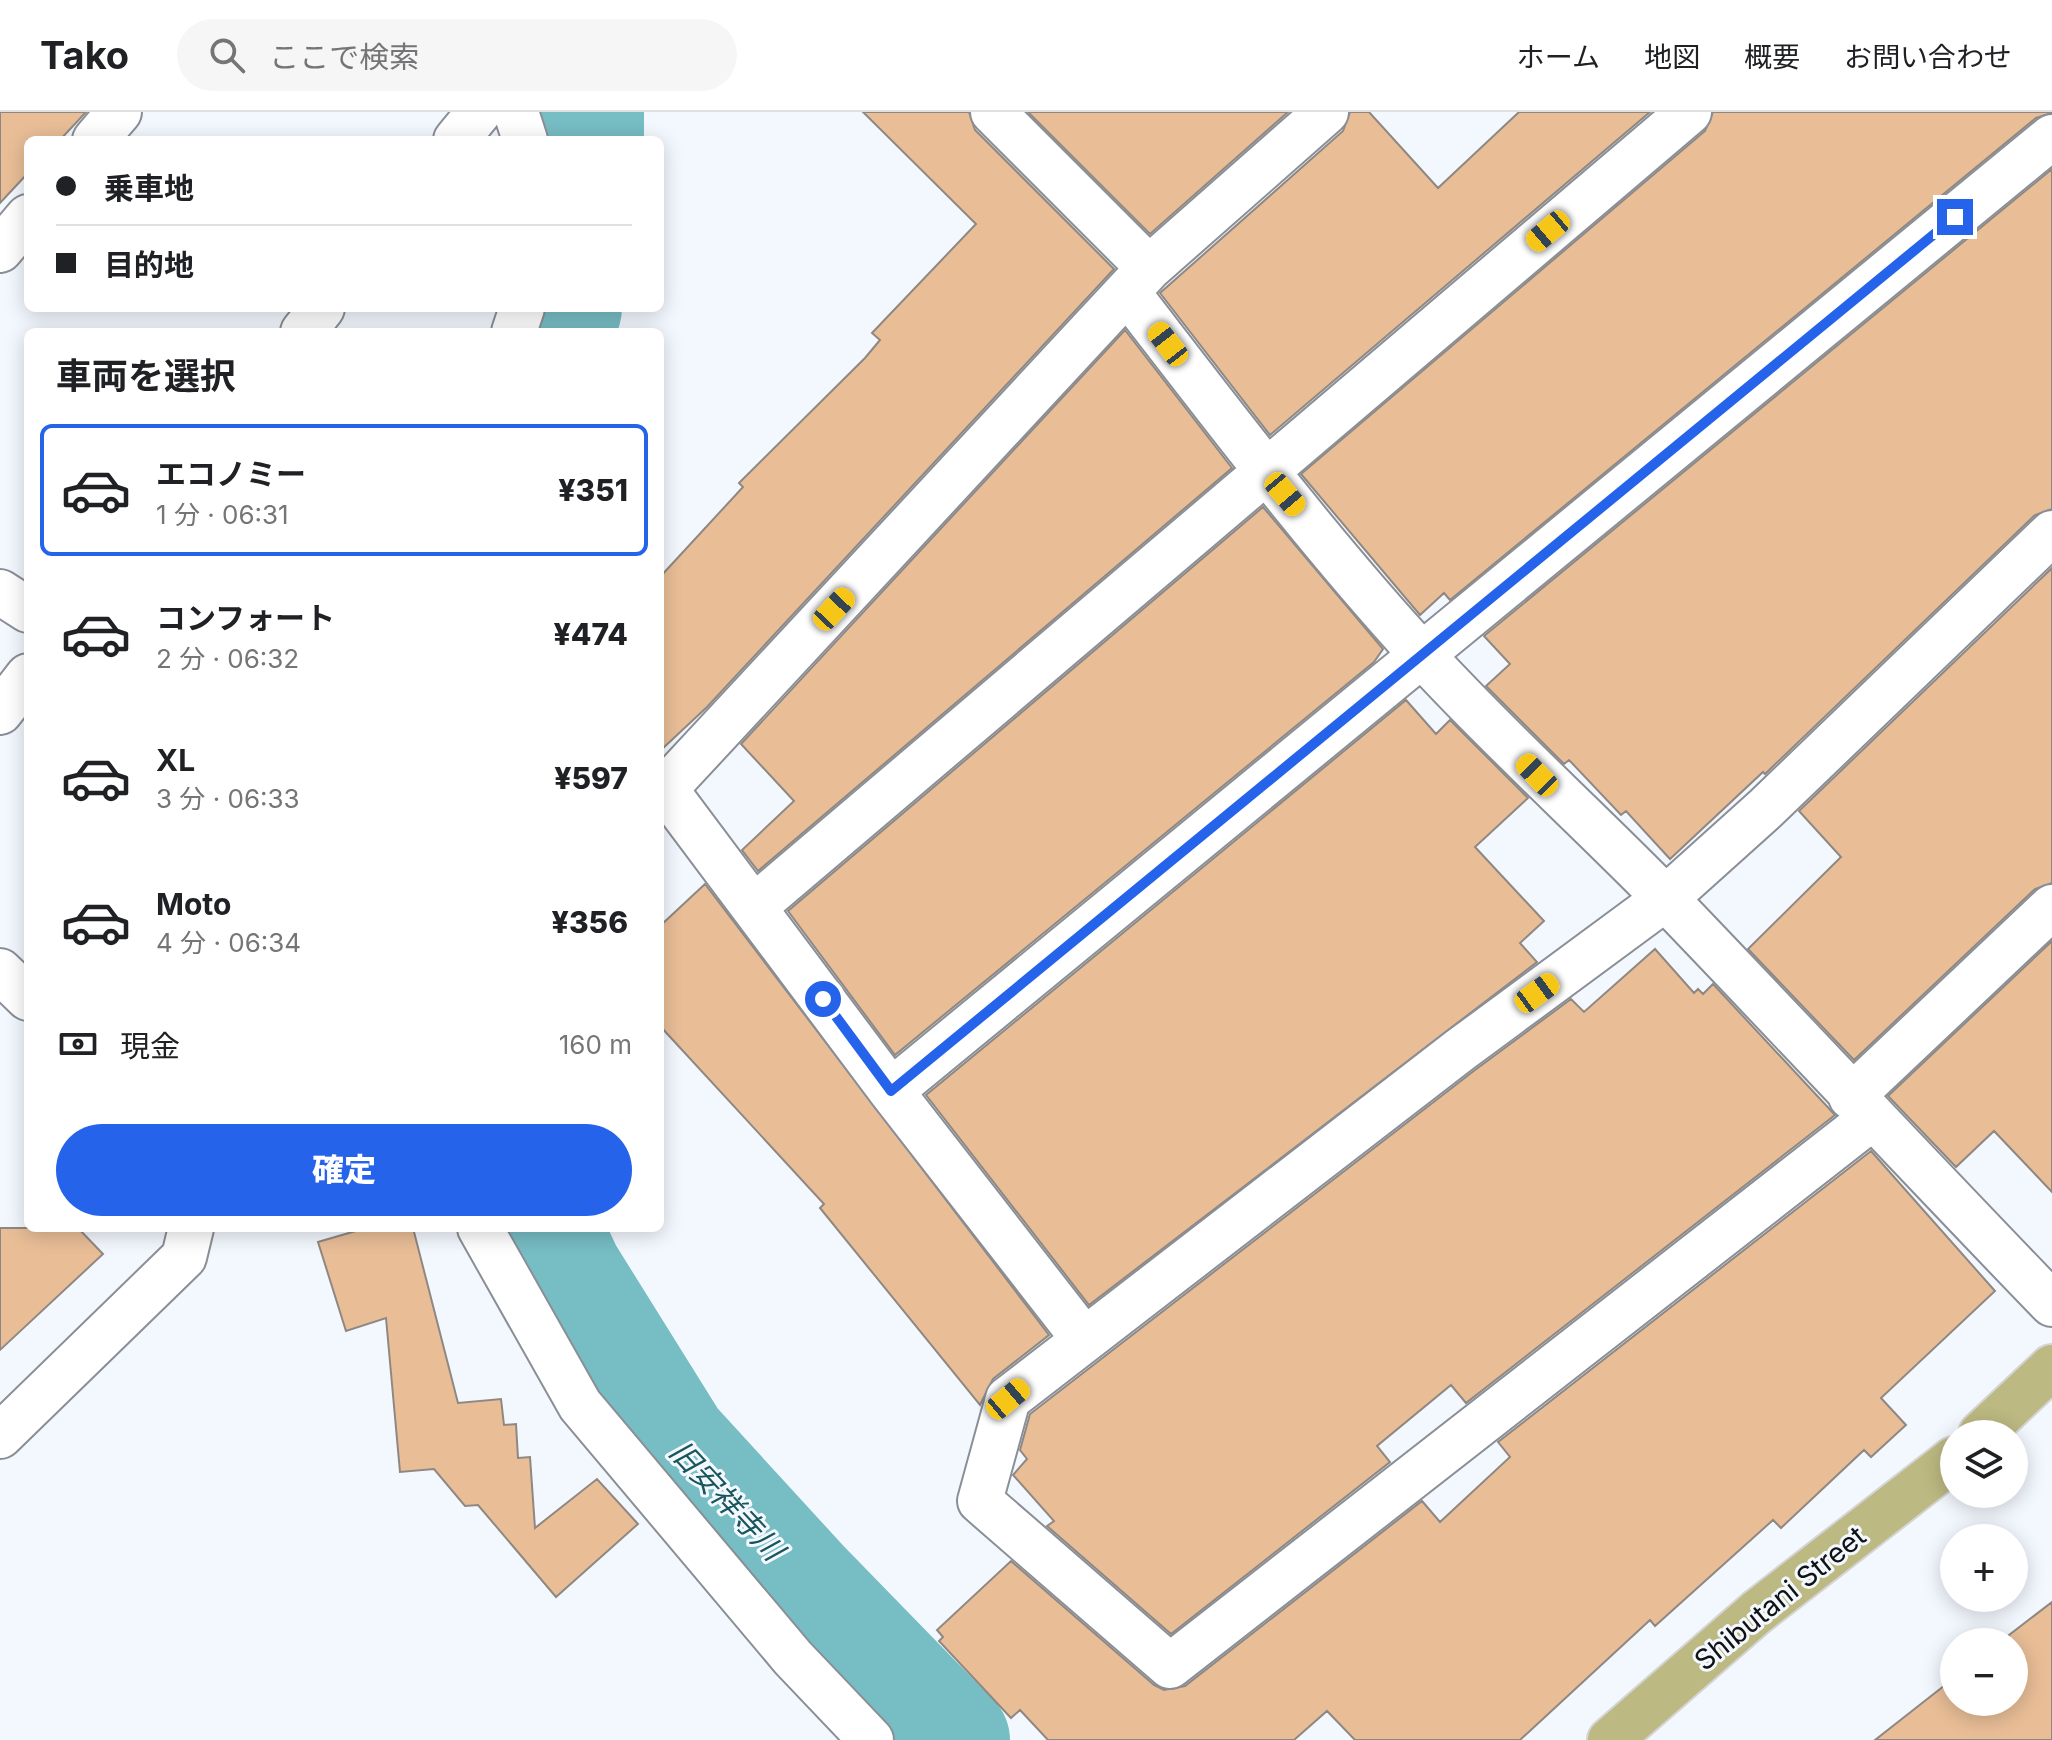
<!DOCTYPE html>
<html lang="ja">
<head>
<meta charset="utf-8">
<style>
	:root { --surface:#fff; --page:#f6f6f6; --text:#202124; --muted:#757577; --line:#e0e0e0; --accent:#2563eb }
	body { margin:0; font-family:Inter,"Noto Sans JP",sans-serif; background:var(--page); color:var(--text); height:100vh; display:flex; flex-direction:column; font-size:30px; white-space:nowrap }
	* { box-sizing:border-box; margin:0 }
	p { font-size:26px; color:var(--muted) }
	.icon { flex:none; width:44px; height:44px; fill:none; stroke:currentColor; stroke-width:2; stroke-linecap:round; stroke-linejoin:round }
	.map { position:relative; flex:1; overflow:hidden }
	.drawer { position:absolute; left:24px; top:216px; width:640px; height:904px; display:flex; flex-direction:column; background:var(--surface); border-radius:12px; box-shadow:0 4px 20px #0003 }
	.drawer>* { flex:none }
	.top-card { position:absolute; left:24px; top:24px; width:640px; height:176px; border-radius:12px; box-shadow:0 4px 20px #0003; display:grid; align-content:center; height:176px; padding:0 32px; background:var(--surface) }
	.controls { position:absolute; left:1940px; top:1308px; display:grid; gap:16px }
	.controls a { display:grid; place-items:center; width:88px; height:88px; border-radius:50%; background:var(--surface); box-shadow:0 4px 20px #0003; font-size:40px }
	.end { position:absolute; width:36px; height:36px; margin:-18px; border:10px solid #2563eb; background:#fff; box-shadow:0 0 0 4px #fff }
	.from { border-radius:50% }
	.car { position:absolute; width:24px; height:48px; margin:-24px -12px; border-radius:10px; box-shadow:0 0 6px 2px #0007; background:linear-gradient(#f5c518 24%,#345 0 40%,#f5c518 0 76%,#345 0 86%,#f5c518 0) }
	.top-card b { display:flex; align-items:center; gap:28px; height:76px; font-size:30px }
	.top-card b+b { border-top:2px solid var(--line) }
	.top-card i { width:20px; height:20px; background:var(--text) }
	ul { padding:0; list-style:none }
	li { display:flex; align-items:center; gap:24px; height:132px; margin:0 16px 12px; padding:0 16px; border:4px solid transparent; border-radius:12px }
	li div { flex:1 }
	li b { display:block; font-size:30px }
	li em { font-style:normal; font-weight:800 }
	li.current { border-color:var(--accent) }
	li>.icon { width:72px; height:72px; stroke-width:1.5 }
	h2 { padding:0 32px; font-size:36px; line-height:96px }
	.pay { display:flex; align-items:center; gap:20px; height:88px; padding:0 32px; font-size:30px }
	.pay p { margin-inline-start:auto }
	.button { display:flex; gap:16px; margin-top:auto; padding:16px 32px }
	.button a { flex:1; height:92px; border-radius:48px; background:var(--accent); color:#fff; font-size:32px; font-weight:800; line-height:92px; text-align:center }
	header { display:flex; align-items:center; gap:48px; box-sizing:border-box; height:112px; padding:0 40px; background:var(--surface); border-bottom:2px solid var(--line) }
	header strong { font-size:38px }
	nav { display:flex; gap:44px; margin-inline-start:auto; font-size:28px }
	.search { width:560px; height:72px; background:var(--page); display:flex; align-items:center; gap:20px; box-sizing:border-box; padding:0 28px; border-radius:44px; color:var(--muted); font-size:30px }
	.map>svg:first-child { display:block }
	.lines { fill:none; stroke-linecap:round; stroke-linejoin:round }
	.river { stroke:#77bdc4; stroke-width:114 }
	.building { fill:#e9be97; stroke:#8f8882; stroke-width:2 }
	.minor-casing { stroke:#8a8f97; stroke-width:48 }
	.major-casing { stroke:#d4d4d5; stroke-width:48 }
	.minor { stroke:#fff; stroke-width:44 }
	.major { stroke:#bcb982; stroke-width:44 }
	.route { stroke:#2563eb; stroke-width:10 }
	.labels { text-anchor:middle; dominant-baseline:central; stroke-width:6; stroke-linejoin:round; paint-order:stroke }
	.street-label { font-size:28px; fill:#0f1113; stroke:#f3f8fe }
	.water-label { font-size:30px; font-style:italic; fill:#18565b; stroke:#f3f8fe }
</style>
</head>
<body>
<header>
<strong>Tako</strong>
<div class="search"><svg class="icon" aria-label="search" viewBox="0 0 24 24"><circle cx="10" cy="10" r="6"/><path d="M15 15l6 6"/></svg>ここで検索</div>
<nav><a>ホーム</a><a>地図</a><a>概要</a><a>お問い合わせ</a></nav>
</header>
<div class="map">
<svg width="2052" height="1628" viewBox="0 0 2052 1628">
	<rect width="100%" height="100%" fill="#f3f8fe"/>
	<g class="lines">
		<!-- river -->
		<path class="river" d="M587 28V0
			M558 220 565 196
			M545 1116 566 1161 672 1331 802 1473 953 1628"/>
	</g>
	<!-- building -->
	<path class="building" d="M0 0H86L60 28H28V61L0 91Z
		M863 0H969L975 18 1114 157 707 595 660 639V465L743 375 739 371 865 246 880 228 872 221 976 112Z
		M1028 0H1288L1150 122Z
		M1350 0H1369L1438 76 1519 0H1650L1270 323 1160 181 1343 19Z
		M1713 0H2052V1L2036 6 1450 488 1444 481 1420 503 1301 362 1705 19Z
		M2052 57V397L2035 403 1765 662 1763 660 1670 747 1626 699 1621 703 1569 648 1564 652 1486 574 1510 552 1484 524Z
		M1125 218 1232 356 758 759 742 738 794 689 741 632Z
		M1263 395 1383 537 1374 550 895 943 788 799Z
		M2052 456V771L2035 777 1854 948 1748 837 1841 745 1799 699Z
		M1406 588 1436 622 1450 608 1528 686 1475 735 1544 809 1520 831 1537 850 1089 1193 926 983Z
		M705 772 1049 1223 993 1267 980 1293 820 1096 824 1092 660 914V814Z
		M2052 829V1080L1994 1019 1956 1055 1888 984Z
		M1655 837 1694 881 1698 877 1703 882 1713 872 1835 1003 1466 1291 1451 1273 1377 1334 1390 1350 1171 1522 1047 1414 1054 1409 1013 1363 1027 1347 1020 1338 1030 1302 1475 958 1571 887 1584 900Z
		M1871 1039 1995 1179 1881 1286 1906 1313 1871 1345 1864 1338 1781 1416 1773 1408 1655 1514 1650 1508 1520 1628H1355L1327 1599 1294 1628H1048L1020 1598 1011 1606 939 1529 943 1525 937 1518 1011 1449 1154 1573 1164 1578 1185 1574 1422 1389 1440 1410 1510 1345 1498 1330Z
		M0 1116H78L103 1142 0 1238Z
		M366 1116H413L458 1291 501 1287 504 1313 516 1312 518 1346 530 1345 535 1416 597 1367 638 1412 556 1485 478 1393 465 1394 434 1357 400 1360 386 1206 346 1219 318 1130Z
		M2052 1490V1628H1875L1954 1566V1590H2014V1530H2000Z"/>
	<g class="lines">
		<!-- minor casing -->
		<g class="minor-casing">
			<path id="minor" d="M516 0 525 28
				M993 0 1149 156
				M95 28 119 0
				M456 28 479 0
				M0 138 28 105
				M1128 181C1224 305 1318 430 1424 545 1501 629 1587 706 1667 788 1796 922 1922 1058 2052 1192
				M303 220 322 196
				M514 220 522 196
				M0 480 28 498
				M0 600 28 564
				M754 795 1689 0
				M0 859 28 886
				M891 979 2052 25
				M1851 985 2052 795
				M1872 1006 1170 1554 980 1389 1008 1287 1460 938 1666 786 1766 696 2052 421
				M480 1116 580 1293 793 1546 871 1628
				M1083 1226 891 979 665 677 1149 156 1326 0
				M0 1324 184 1145 191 1116"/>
		</g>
		<!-- major casing -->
		<g class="major-casing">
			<path id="major" d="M1981 1322 2052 1255
				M1610 1628 1757 1500 1954 1347"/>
		</g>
		<!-- minor -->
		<use href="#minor" class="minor"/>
		<!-- major -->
		<use href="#major" class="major"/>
	</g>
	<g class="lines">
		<!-- route -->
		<path class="route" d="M823 887 891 979 1955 105"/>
	</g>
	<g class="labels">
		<!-- street labels -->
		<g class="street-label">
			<text transform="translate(1780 1486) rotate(-39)">Shibutani Street</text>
		</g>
		<!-- water labels -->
		<g class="water-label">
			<text transform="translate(727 1388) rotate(47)">旧安祥寺川</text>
		</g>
	</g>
</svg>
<div class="controls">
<a><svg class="icon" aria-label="layers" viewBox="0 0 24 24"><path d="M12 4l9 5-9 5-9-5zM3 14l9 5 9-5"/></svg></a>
<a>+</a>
<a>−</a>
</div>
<i class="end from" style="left:823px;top:887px"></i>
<i class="end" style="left:1955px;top:105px"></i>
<i class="car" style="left:1548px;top:119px;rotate:230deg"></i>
<i class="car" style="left:1168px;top:232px;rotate:322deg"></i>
<i class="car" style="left:1285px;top:382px;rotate:140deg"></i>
<i class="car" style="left:834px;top:497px;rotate:43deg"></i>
<i class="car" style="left:1537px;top:663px;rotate:316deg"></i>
<i class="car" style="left:1537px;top:881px;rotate:54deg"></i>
<i class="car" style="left:1008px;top:1287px;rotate:50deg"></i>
<div class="top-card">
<b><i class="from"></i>乗車地</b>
<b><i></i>目的地</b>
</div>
<section class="drawer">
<h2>車両を選択</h2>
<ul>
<li class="current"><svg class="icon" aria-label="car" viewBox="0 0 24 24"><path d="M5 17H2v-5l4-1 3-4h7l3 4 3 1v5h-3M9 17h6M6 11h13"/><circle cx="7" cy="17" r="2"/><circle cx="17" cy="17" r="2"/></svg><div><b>エコノミー</b><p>1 分 · 06:31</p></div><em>¥351</em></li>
<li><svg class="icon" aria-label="car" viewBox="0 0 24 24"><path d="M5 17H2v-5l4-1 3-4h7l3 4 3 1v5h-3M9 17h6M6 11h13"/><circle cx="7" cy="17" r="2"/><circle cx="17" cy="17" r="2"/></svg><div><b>コンフォート</b><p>2 分 · 06:32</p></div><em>¥474</em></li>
<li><svg class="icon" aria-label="car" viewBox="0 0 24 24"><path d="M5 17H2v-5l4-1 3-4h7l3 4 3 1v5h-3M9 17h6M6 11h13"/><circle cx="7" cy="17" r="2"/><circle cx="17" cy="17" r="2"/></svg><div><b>XL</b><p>3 分 · 06:33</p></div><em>¥597</em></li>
<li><svg class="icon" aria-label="car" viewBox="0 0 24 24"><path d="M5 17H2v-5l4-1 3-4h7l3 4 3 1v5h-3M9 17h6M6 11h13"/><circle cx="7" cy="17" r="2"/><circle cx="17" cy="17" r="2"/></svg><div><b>Moto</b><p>4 分 · 06:34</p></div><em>¥356</em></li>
</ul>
<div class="pay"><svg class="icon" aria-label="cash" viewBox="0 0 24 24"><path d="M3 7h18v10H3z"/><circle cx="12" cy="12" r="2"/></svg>現金<p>160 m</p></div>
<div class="button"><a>確定</a></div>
</section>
</div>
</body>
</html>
